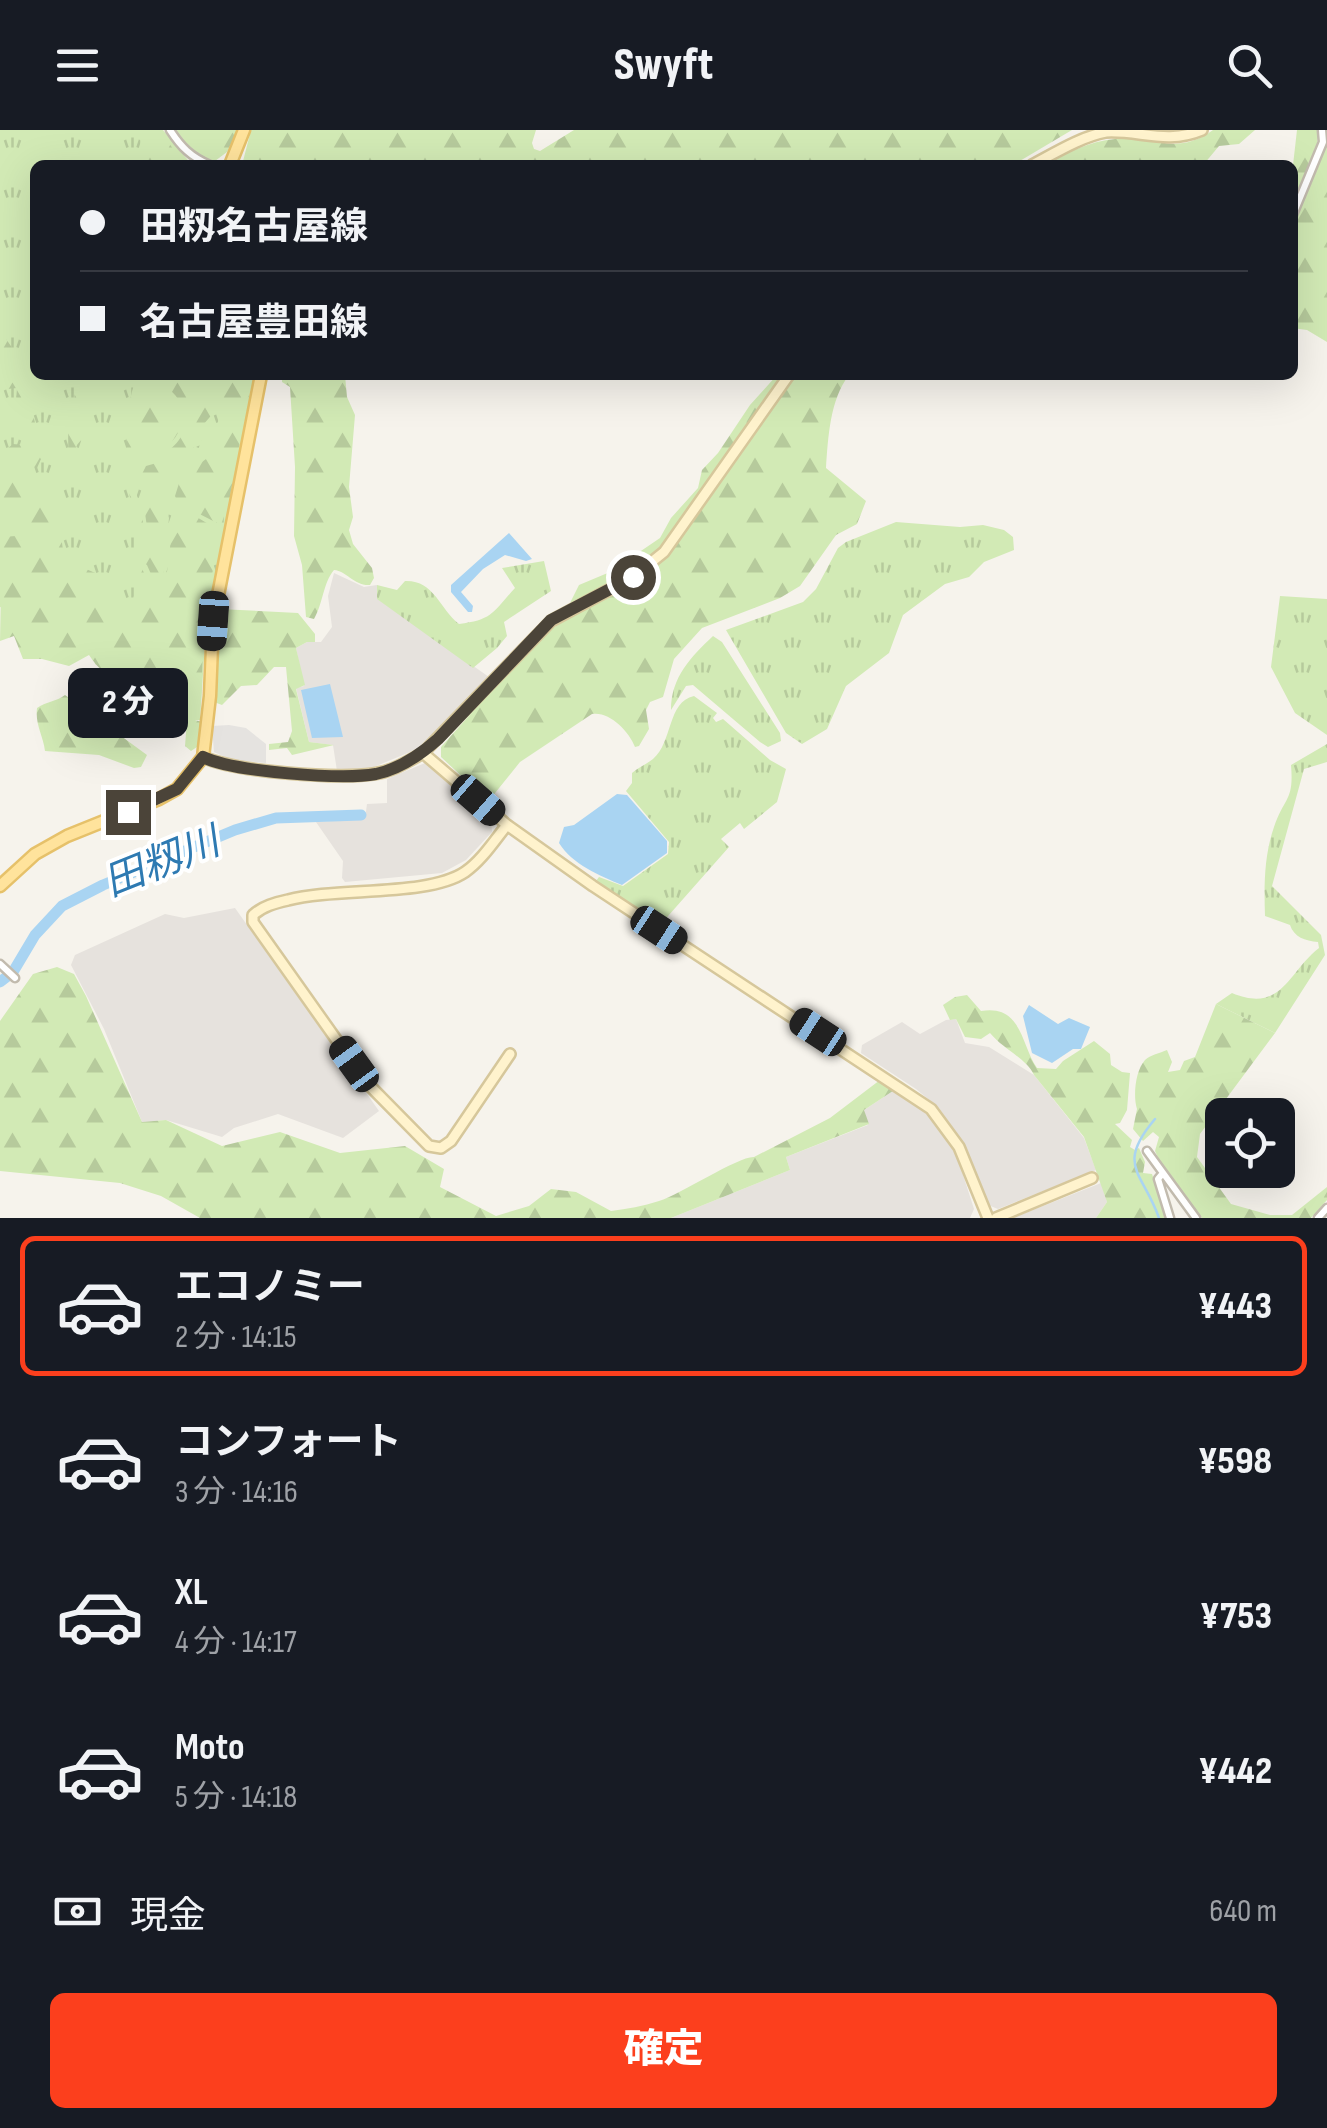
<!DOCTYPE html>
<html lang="ja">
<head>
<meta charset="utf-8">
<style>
	:root { --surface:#171b24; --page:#242831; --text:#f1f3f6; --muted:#9ea1a6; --line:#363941; --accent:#fc3f1d }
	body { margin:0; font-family:"Sofia Sans Condensed","Noto Sans JP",sans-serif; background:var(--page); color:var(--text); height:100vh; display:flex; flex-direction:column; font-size:38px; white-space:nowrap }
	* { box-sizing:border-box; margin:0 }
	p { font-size:32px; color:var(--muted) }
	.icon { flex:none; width:55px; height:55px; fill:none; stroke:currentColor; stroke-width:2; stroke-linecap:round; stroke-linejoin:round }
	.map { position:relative; height:1088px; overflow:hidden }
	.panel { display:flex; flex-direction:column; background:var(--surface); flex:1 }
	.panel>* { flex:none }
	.banner { position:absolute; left:30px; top:30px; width:1268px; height:220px; border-radius:15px; box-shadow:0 10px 40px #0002; display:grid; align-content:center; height:220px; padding:0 50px; background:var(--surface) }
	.tools { position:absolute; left:1205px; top:968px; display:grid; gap:20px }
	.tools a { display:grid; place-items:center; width:90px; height:90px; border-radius:15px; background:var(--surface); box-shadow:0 10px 40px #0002; font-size:50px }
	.end { position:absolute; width:45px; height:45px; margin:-22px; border:12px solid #4b4439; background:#fff; box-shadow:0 0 0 5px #fff }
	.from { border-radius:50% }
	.bubble { position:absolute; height:70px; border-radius:15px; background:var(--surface); box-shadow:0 10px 40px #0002; font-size:32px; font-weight:800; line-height:70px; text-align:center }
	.car { position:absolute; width:30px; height:60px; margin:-30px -15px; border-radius:12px; box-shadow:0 0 8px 2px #0007; background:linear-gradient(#222 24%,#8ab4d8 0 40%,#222 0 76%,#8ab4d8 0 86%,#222 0) }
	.banner b { display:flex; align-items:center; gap:35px; height:95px; font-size:38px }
	.banner b+b { border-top:2px solid var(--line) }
	.banner i { width:25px; height:25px; background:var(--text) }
	ul { padding:18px 0 0; list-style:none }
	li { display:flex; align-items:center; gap:30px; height:140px; margin:0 20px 15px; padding:0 30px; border:5px solid transparent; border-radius:15px }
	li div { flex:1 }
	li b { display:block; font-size:38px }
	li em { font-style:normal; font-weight:800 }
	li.active { border-color:var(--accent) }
	li>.icon { width:90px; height:90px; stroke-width:1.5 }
	.pay { display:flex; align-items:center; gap:25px; height:110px; padding:0 50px; font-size:38px }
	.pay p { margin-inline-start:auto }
	.action { display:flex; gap:20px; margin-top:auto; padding:20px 50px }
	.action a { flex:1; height:115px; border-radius:15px; background:var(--accent); color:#fff; font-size:40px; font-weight:800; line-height:115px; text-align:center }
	header { display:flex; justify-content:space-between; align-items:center; height:130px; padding:0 50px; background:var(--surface); font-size:45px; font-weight:800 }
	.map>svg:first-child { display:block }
	.industrial { fill:#e6e2dd }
	.grass { fill:url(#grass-tufts) }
	.forest { fill:url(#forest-firs) }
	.parking { fill:#e5e3e0 }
	.water { fill:#a9d4f2 }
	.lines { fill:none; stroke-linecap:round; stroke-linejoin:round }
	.stream { stroke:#a9d4f2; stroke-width:2.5 }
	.river { stroke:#a9d4f2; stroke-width:11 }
	.street-casing { stroke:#c2bbae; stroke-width:11 }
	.secondary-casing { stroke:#d6c79b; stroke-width:14 }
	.primary-casing { stroke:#e6c16a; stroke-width:15 }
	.street { stroke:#fff; stroke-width:6 }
	.secondary { stroke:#fff3cd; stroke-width:9 }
	.primary { stroke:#ffe39c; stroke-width:10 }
	.route { stroke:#4b4439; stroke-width:12 }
	.labels { text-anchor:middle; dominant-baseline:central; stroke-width:8; stroke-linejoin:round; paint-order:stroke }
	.water-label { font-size:40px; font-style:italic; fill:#2e7ab2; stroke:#fff }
</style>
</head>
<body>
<header><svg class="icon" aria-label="menu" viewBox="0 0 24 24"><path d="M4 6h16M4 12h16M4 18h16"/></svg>Swyft<svg class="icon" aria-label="search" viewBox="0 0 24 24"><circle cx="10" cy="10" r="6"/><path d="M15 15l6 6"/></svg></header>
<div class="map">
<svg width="1327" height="1088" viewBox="0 0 1327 1088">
	<defs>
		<pattern id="grass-tufts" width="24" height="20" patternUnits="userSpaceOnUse" patternTransform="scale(2.5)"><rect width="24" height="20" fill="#d2eab5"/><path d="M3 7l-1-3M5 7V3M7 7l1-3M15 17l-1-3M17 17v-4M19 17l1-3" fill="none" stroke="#b6ca9c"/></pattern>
		<pattern id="forest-firs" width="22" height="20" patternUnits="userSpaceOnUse" patternTransform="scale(2.5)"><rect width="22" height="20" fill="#d2eab5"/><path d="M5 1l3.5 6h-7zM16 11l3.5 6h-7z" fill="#b6ca9c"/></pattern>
	</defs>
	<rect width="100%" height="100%" fill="#f6f3ec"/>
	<!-- industrial -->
	<path class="industrial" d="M334 443 364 457 377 455 378 469 489 547 446 593 415 620 369 639 337 641 333 615 309 612 296 558 304 556 296 518 307 512H321L332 497 328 466Z
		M425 633 491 691 492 702 466 730 442 743 345 752 342 748 343 731 316 692 365 689 367 674 387 673V649Z
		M235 778 379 981 343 1008 278 984 234 998 222 1007 166 990 142 992 104 899 71 835 75 825 165 784 184 788Z
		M956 889 965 913 989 917 1034 945 1084 1008 1096 1040 998 1079 988 1075 962 1011 939 978 916 959 861 923 862 915 902 892 920 904 946 890Z
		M896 959 914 971 945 1004 956 1023 974 1079 970 1088H671L790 1040 786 1027 868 995 864 980Z
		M1101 1053 1107 1072 1096 1088H1013Z"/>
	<!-- grass -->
	<path class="grass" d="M0 0H163L192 35H35V245H256L206 498 200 590H181L95 534 86 492 0 477Z
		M896 392 960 397 983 395 1004 400 1013 407 1014 420 984 432 969 447 945 454 903 485 889 523 846 556 827 599 802 614 786 603 726 500 803 472 816 459 838 418 846 412Z
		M544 431 551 461 504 492 507 506 497 518 473 538 377 469V455L397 460 405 451C434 450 439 478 459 494 493 490 493 482 515 458L502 438Z
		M1280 466 1327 469V605L1295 583 1271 537Z
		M713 506 722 512 780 603 781 611 768 617 760 612 693 555 686 556 671 580C671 547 691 527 713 506Z
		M694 566 717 583 713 588 716 592 723 589 770 630 786 639 777 672 744 699 740 693 721 709 729 717 661 794 596 751 599 747 623 756 668 724 669 712 626 661 632 653V643C639 637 647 634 653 629 673 612 667 572 694 566Z
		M1327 614V632L1304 639 1272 756 1321 805 1325 825 1275 903 1216 874 1232 863C1282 884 1288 842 1319 818L1318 812C1305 811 1294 807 1290 795L1265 786C1264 755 1264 726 1274 697 1285 666 1294 671 1291 635Z"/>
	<!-- forest -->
	<path class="forest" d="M135 0H160L184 35H142L140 8Z
		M174 0H238L227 22 215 31C194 27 187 17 174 0Z
		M251 0H536L532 13 534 19 540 21 574 0H1072L1013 35H242Z
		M1213 0H1255L1239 14 1219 16 1204 34 1042 35C1064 24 1090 11 1115 9 1154 5 1176 27 1213 0Z
		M1297 0H1318C1319 28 1303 55 1293 80V35Z
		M1325 0H1327V212L1307 200 1292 198 1293 97 1324 13Z
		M0 186 8 199 6 209 15 222 13 234 21 239 28 261 23 274 33 284 39 311 36 316 41 329 37 338 28 334 29 349 39 350 45 343H49L50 357 55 361 57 377 52 395 62 413 64 427 27 407 21 394 23 380 5 374 0 376V359L15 341 7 319 13 314 24 315 20 307 22 297 15 286 17 258 7 259C4 243 7 228 0 216L3 210Z
		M77 245 90 247 92 262 77 298V301L83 302 82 309 76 316 81 330 79 346 70 343C69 328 67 309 69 293L73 291 68 278 74 271Z
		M139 245H152C161 270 177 266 179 300 171 323 144 321 138 338 130 358 144 382 144 403 144 411 140 420 138 427L132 423C144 397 130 380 128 354 125 330 125 263 139 245Z
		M156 245H213L215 281 203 295 201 315 159 330 155 329C179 317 196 296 178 269 172 259 161 256 156 245Z
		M217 245H252L229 372 221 395 178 373 175 366 181 347 213 324 220 279Z
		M282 245H345L347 267 355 285 349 357 353 387 349 400 353 414 372 438 374 448 370 455C354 456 347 441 334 440 323 453 323 474 314 489L306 487 302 435 294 406 295 337 290 257 282 252Z
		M777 245H785L687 383 649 430 635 440 570 473 579 455 610 442 660 408 671 388 698 358 702 340 718 323 750 275Z
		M794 245H849C830 269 828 308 826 338L866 371 857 394 836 405 800 456 780 468 702 498 674 529 663 567 650 572 646 580 649 599 639 616 635 617C629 601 609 581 592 584L520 632 491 668H485L441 627V617L536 511C565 486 600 475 632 454 650 442 664 426 678 410Z
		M192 323 194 330 167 353 162 363 169 388 163 451 157 458 147 435 141 431 147 397 140 348 146 336Z
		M170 371 220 401 204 489 201 573 195 590 202 592 197 617 191 621 185 616 187 590H181C153 569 108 556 89 525L69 536 42 529H23L14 506 0 511 2 407 16 406 23 412 100 445 110 457 113 472 121 478 132 474 141 436 152 462 159 464 165 458 173 393Z
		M219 479 298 483 315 504V512H307L296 518 305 555 296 559 309 612 334 615 292 625 287 618 269 620V614L288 612 292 601 286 537H274L257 555 241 556 222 575 214 572Z
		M65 565 147 625 141 637 134 638 99 625 45 621C43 605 35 595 37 578 47 571 56 572 65 565Z
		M57 837 74 844 86 866 142 992 166 990 222 1016 280 1002 340 1023 405 1016 444 1039 440 1057 496 1086 529 1076 551 1059 576 1062 611 1081C627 1079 643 1076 659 1071 681 1064 739 1026 754 1027L830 988 880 950 896 959 864 980 869 994 786 1027 790 1040 671 1088H200L161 1066 120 1053 0 1041V891L33 844Z
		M967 865 981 881C1022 874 1021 915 1037 938L1056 939 1063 931 1094 911 1110 924 1111 935 1122 942 1130 943 1127 980 1120 993 1115 994 1132 1010 1130 1017 1135 1020 1139 1018 1145 1032 1143 1043 1152 1044 1167 1088H1096L1107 1072 1084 1007 1034 945C1027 929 1003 919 990 903L981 909 965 907 956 889 950 890 943 875 955 867Z
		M1216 874 1275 903 1200 1004 1197 1027 1231 1074 1270 1085H1292L1327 1057V1070L1311 1088H1202L1160 1032 1155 1021 1159 1007 1153 1002 1143 1011 1133 999 1137 979C1133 967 1135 941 1145 930 1150 925 1160 923 1167 920L1172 932 1168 942 1180 940 1184 931 1195 927Z"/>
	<!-- parking -->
	<path class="parking" d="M229 595 246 598 266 614V633L232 630 214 622 212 596Z"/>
	<!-- water -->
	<path class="water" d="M509 403 532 429 526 431 505 425 483 439 461 462 473 476 472 482H468L451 462V455Z
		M330 554 343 607 312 608 301 560Z
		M617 664 627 665 667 711V723L622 755C600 746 572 734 559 713L564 697 574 695Z
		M1029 875 1058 894 1069 888 1090 897 1081 919H1073L1052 933 1032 923 1023 886Z"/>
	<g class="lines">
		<!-- stream -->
		<path class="stream" d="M1155 989C1115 1036 1143 1042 1159 1088"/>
		<!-- river -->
		<path class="river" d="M0 852 13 842 35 805 62 776 103 755 235 700 276 688 361 685"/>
		<!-- street casing -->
		<g class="street-casing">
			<path id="street" d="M170 0C181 17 191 27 210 35
				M1292 87 1323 12 1322 0
				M0 834 15 848
				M1147 1021 1196 1088
				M1163 1043 1158 1049 1170 1088
				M1318 1088 1327 1078"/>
		</g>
		<!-- secondary casing -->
		<g class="secondary-casing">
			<path id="secondary" d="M1032 35C1055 23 1080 7 1106 2 1140 0 1166 15 1202 0
				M423 623 507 695 593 756 931 979 959 1017 988 1088
				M203 627C237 642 335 649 373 644 391 642 407 632 423 623L551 491 633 447 664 422 789 245
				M507 695C494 711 482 730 465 742 428 767 337 757 288 770 275 773 263 776 253 785V792L367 953 429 1016 441 1018 451 1011 510 924
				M996 1088 1092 1048"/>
		</g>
		<!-- primary casing -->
		<g class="primary-casing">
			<path id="primary" d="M230 35 244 0
				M0 756 35 724 67 706 159 669 177 659 203 627 210 566 213 491 261 245"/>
		</g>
		<!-- street -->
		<use href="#street" class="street"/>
		<!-- secondary -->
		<use href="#secondary" class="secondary"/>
		<!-- primary -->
		<use href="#primary" class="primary"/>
	</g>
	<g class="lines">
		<!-- route -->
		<path class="route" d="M128 682 177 659 203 627C234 642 342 650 376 644 400 639 420 625 438 609L551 490 633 447"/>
	</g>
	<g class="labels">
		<!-- water labels -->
		<g class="water-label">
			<text transform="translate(162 733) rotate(-22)">田籾川</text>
		</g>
	</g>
</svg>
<div class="tools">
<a><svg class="icon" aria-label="locate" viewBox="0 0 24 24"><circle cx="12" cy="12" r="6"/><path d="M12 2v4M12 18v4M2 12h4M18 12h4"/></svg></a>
</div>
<i class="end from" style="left:633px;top:447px"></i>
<i class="end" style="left:128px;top:682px"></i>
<div class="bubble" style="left:68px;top:538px;width:120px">2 分</div>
<i class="car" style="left:213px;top:491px;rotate:184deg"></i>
<i class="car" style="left:478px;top:670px;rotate:131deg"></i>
<i class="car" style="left:659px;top:800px;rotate:123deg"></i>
<i class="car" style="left:818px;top:902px;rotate:303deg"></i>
<i class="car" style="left:354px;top:934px;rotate:324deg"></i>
<div class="banner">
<b><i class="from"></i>田籾名古屋線</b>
<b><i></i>名古屋豊田線</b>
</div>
</div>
<section class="panel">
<ul>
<li class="active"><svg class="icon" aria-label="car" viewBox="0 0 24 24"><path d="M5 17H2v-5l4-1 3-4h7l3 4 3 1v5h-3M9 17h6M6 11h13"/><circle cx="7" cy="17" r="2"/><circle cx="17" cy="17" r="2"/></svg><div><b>エコノミー</b><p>2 分 · 14:15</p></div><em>¥443</em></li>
<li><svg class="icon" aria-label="car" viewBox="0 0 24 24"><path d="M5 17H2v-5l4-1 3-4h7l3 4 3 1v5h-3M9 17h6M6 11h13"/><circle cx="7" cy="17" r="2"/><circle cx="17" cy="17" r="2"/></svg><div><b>コンフォート</b><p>3 分 · 14:16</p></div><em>¥598</em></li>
<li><svg class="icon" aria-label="car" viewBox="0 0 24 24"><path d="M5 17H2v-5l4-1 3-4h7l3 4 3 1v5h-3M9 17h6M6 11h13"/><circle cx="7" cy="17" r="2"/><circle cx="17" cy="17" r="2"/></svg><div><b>XL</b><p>4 分 · 14:17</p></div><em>¥753</em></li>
<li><svg class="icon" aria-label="car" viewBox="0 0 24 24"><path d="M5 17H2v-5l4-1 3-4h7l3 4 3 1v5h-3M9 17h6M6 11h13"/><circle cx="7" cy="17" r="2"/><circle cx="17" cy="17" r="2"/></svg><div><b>Moto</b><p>5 分 · 14:18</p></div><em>¥442</em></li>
</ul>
<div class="pay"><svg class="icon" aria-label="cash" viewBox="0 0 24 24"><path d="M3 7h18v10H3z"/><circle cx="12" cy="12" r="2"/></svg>現金<p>640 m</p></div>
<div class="action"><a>確定</a></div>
</section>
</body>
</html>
